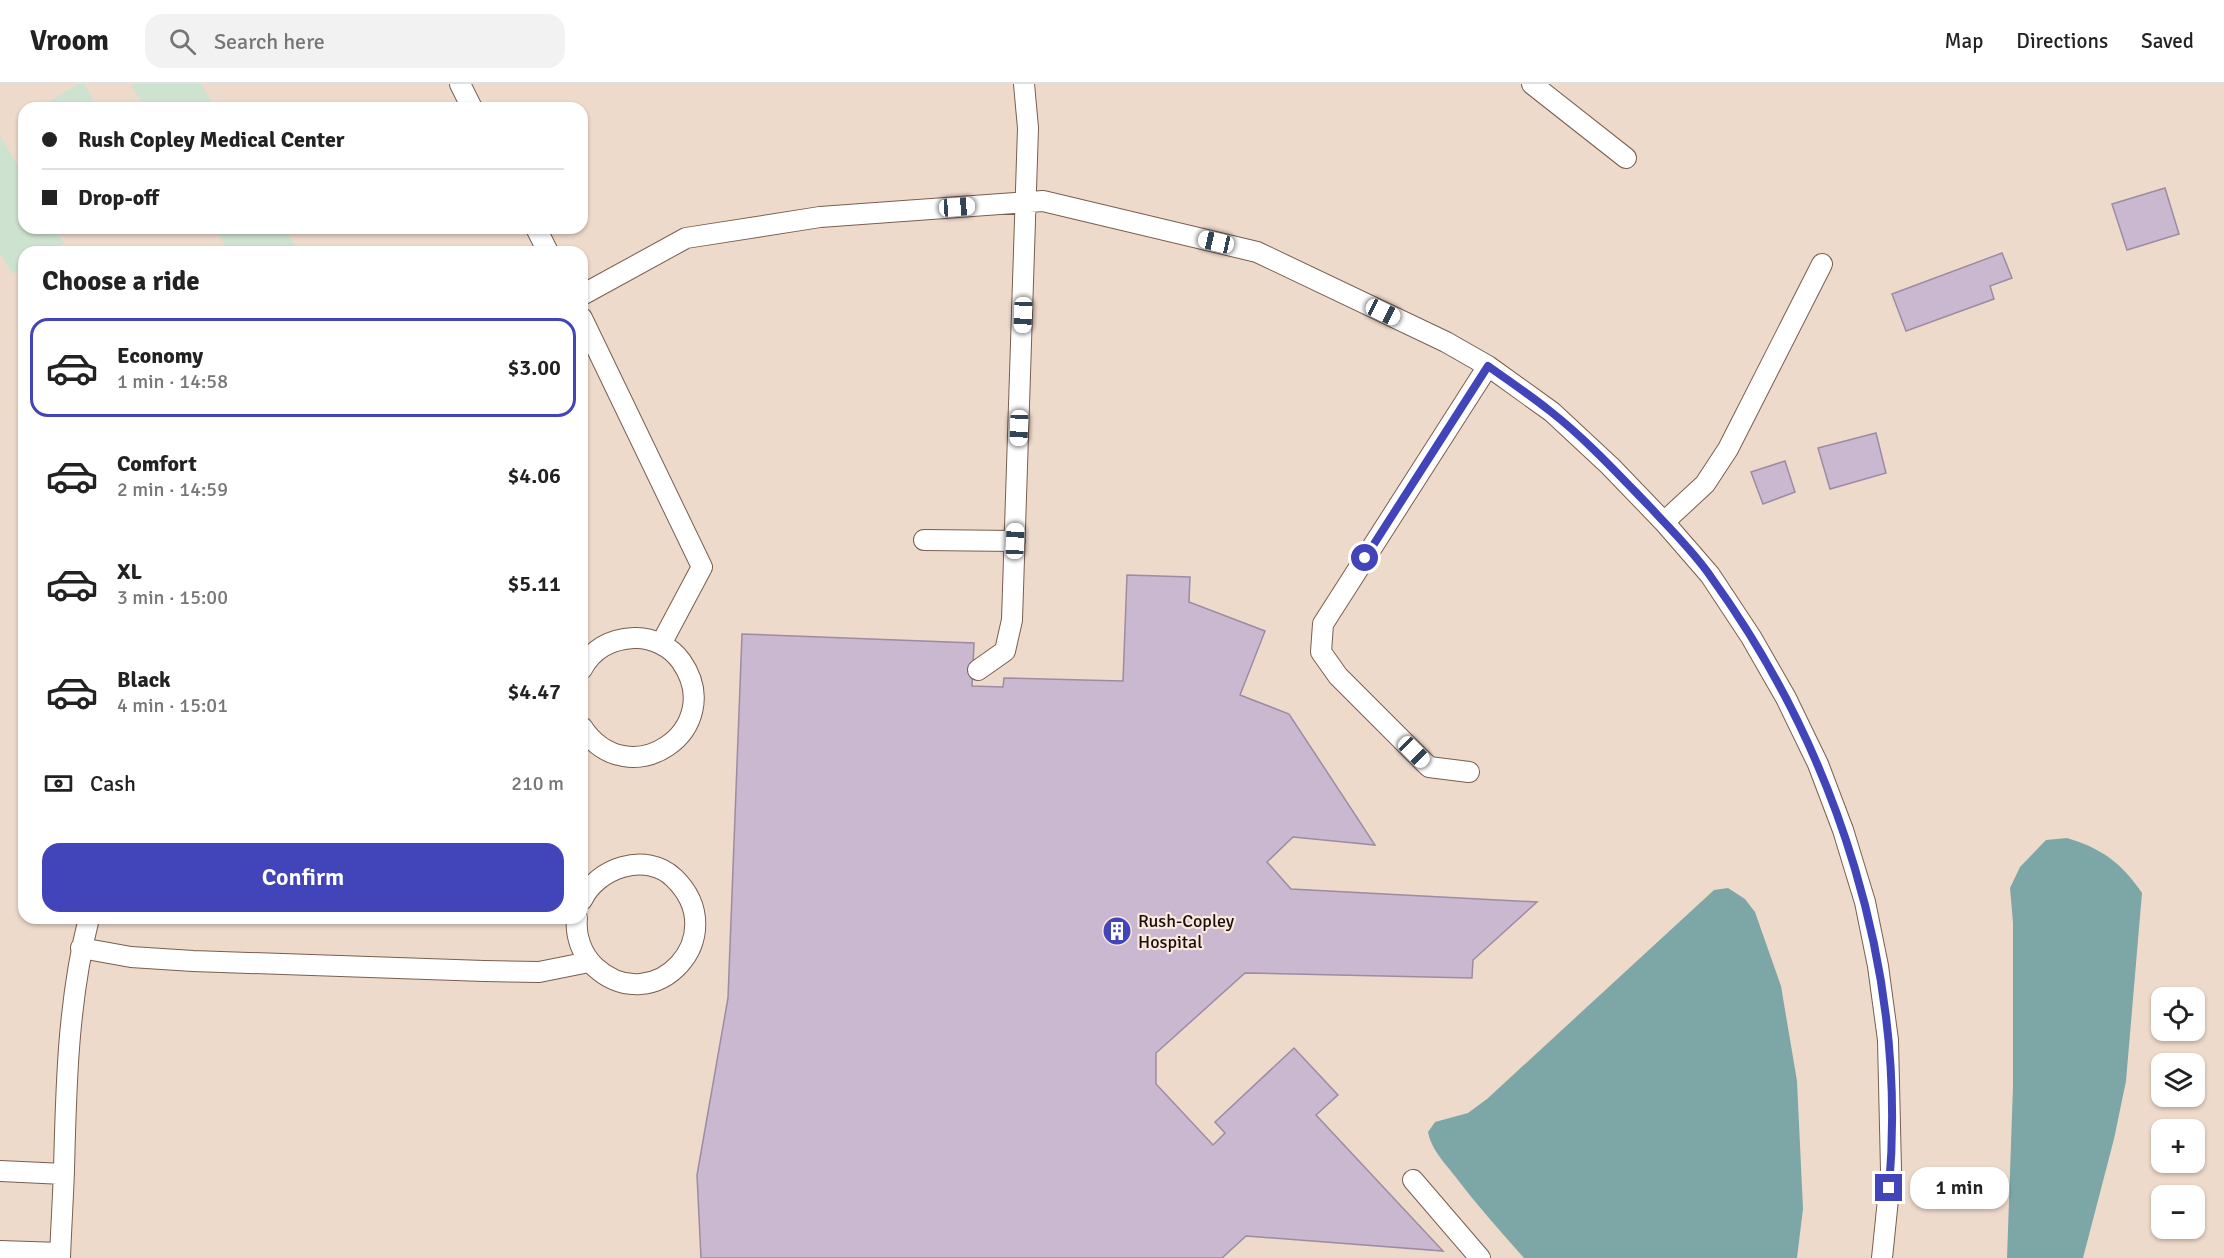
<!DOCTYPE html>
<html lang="en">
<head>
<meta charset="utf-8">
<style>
	:root { --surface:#fff; --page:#f2f2f2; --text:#222; --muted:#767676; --line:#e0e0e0; --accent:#4244b9 }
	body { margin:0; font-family:Signika,sans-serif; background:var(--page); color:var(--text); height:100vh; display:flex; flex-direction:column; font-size:22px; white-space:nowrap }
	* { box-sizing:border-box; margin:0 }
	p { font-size:20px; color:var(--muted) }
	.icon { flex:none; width:33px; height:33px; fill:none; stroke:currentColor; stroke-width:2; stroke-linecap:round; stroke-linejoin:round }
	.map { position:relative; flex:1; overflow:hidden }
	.drawer { position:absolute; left:18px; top:162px; width:570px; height:678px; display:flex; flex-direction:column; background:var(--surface); border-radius:18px; box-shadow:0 2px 4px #0004 }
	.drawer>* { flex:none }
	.banner { position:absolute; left:18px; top:18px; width:570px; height:132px; border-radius:18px; box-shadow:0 2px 4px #0004; display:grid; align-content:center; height:132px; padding:0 24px; background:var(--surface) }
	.tools { position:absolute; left:2151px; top:903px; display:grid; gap:12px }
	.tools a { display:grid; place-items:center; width:54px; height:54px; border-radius:12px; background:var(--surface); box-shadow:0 2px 4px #0004; font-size:30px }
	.end { position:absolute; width:27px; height:27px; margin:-14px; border:8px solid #4244b9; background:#fff; box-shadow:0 0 0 3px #fff }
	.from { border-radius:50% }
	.bubble { position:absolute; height:42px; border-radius:18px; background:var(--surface); box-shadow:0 2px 4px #0004; font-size:20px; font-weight:600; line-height:42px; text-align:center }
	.car { position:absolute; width:18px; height:36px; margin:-18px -9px; border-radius:8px; box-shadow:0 0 4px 2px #0007; background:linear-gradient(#fff 24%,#345 0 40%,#fff 0 76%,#345 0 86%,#fff 0) }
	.banner b { display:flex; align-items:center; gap:21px; height:57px; font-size:22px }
	.banner b+b { border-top:2px solid var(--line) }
	.banner i { width:15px; height:15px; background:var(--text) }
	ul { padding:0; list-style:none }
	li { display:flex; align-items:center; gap:18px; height:99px; margin:0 12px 9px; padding:0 12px; border:3px solid transparent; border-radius:18px }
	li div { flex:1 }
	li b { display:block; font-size:22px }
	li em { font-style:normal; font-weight:600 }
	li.selected { border-color:var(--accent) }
	li>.icon { width:54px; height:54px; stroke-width:1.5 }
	h2 { padding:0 24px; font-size:27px; line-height:72px }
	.pay { display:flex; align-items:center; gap:15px; height:66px; padding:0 24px; font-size:22px }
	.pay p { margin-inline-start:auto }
	.cta { display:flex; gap:12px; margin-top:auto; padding:12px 24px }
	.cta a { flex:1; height:69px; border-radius:18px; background:var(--accent); color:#fff; font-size:24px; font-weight:600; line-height:69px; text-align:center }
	header { display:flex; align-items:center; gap:36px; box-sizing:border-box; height:84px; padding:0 30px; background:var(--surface); border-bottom:2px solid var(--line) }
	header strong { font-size:28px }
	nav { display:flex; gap:33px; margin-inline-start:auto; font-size:21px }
	.search { width:420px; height:54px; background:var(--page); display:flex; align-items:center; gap:15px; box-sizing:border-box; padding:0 21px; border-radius:18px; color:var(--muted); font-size:22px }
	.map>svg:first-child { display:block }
	.medical { fill:#eedacb; fill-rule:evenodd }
	.green { fill:#cee3cf }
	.water { fill:#7da7a7 }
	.building { fill:#cab7d0; stroke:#9d8ba3; stroke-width:1.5 }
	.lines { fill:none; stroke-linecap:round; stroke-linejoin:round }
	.service-casing { stroke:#795e50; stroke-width:22 }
	.service { stroke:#fff; stroke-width:20 }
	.route { stroke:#4244b9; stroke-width:8 }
	.labels { text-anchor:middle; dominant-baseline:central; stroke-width:4.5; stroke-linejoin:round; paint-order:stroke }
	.poi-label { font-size:18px; fill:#1a0f0a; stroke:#fbe8de; text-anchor:start }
</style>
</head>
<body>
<header>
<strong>Vroom</strong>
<div class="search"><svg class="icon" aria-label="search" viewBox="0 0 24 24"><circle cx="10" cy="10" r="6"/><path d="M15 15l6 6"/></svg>Search here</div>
<nav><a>Map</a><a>Directions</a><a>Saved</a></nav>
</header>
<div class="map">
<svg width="2224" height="1174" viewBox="0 0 2224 1174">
	<rect width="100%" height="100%" fill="#fbe8de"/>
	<!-- medical -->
	<path class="medical" d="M0 0H2224V1174H0ZM24 24H582V144H24ZM24 168H582V834H24ZM2162 914H2194V946H2162ZM2162 980H2194V1012H2162ZM2162 1046H2194V1078H2162ZM2162 1112H2194V1144H2162Z"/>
	<!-- green -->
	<path class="green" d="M78 0H84L98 24H38Z
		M131 0H201L216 24H145Z
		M0 51 24 92V144H55L64 159 49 168H24V183L12 190 0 169Z
		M229 144H285L299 168H229L218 150Z"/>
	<!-- water -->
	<path class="water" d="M2067 754C2101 764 2122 779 2142 809L2126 997 2114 1055 2083 1174H2007L2013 1002V839L2010 804 2020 783 2046 756Z
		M1728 804 1745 815 1755 828 1781 902 1797 997 1803 1125 1797 1174H1524C1500 1147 1476 1120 1454 1091 1444 1078 1431 1065 1428 1048L1435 1038 1468 1029 1487 1015 1714 806Z"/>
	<!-- building -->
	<path class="building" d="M2165 104 2179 150 2127 166 2112 120Z
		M2002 169 2012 194 1990 202 1994 215 1906 247 1892 210Z
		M1876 349 1886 389 1830 405 1818 364Z
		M1785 377 1795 408 1763 420 1751 388Z
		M1127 491 1190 493 1189 518 1265 547 1240 611 1289 630 1375 761 1293 753 1267 778 1291 805 1537 818 1473 876 1472 894 1245 889 1156 969V1000L1213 1061 1225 1049 1215 1038 1294 964 1338 1011 1316 1031 1443 1167 1246 1152 1222 1174H701L697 1091 728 914 742 550 974 559 972 602 1003 603 1004 594 1123 597Z"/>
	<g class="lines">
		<!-- service casing -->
		<g class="service-casing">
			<path id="service" d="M460 0 472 24
				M1532 0 1626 74
				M536 144 548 168
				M582 211 686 154 820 133 1043 117 1257 168 1446 258 1488 282 1552 328 1610 382 1664 438 1710 491 1751 553 1786 614 1818 680 1843 746 1865 818 1878 882 1888 956 1891 1086 1882 1174
				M582 234 702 483 661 560
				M1664 438 1705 400 1728 365 1822 180
				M924 456 1015 457
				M582 585C593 564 612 555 634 554 652 553 671 563 681 577 729 645 629 714 582 643
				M978 586 1005 567 1012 536 1028 44 1024 0
				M1469 688 1429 683 1338 592 1321 568 1323 540 1488 282
				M577 834C575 852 582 871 595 883 654 937 734 852 674 794 646 767 597 784 582 816
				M81 864 131 873 193 877 484 887 539 888 589 878
				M0 1087 64 1090
				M1413 1096 1480 1174
				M0 1167 60 1169
				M60 1174C61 1145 63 1116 64 1086 66 1002 68 916 89 834"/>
		</g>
		<!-- service -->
		<use href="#service" class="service"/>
	</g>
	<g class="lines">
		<!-- route -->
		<path class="route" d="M1365 474 1488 282C1509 297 1530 311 1550 327 1587 356 1619 391 1651 424 1671 446 1694 468 1711 493 1837 667 1908 888 1889 1104"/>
	</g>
	<!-- icons -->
	<defs>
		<g id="building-disc" transform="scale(1.5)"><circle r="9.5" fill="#4244b9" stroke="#fbe8de"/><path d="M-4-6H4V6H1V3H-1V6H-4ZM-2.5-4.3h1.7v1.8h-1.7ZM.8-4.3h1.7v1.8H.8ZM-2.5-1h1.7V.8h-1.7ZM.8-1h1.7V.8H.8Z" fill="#fff"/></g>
	</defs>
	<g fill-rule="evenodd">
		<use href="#building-disc" x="1117" y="847"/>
	</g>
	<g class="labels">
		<!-- poi labels -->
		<g class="poi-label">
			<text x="1138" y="837">Rush-Copley<tspan x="1138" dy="21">Hospital</tspan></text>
		</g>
	</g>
</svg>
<div class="tools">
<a><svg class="icon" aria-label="locate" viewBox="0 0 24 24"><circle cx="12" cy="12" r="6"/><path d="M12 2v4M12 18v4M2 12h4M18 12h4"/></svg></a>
<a><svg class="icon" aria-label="layers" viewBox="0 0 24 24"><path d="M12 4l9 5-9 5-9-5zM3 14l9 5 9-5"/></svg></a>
<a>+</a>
<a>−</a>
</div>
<i class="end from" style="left:1365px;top:474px"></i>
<i class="end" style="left:1889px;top:1104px"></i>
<div class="bubble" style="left:1910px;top:1083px;width:99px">1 min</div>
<i class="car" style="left:957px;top:123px;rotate:86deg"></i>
<i class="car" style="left:1216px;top:158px;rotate:283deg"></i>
<i class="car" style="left:1383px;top:228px;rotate:116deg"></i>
<i class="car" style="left:1023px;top:231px;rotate:182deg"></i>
<i class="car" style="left:1019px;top:344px;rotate:182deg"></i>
<i class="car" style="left:1015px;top:457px;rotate:2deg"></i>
<i class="car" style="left:1414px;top:668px;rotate:135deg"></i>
<div class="banner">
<b><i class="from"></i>Rush Copley Medical Center</b>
<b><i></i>Drop-off</b>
</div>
<section class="drawer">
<h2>Choose a ride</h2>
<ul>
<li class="selected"><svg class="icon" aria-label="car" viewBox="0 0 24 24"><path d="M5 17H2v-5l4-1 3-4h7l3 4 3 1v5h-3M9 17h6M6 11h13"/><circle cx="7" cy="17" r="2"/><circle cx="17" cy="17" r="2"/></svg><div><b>Economy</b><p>1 min · 14:58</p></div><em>$3.00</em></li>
<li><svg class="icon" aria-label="car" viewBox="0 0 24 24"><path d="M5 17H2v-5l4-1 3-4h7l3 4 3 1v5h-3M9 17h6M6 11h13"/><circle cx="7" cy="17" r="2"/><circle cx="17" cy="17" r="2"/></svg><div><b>Comfort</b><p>2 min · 14:59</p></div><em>$4.06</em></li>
<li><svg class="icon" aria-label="car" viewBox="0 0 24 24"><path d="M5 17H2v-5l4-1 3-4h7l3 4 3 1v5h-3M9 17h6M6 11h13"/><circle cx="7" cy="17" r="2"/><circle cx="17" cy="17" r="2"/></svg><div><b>XL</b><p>3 min · 15:00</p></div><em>$5.11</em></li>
<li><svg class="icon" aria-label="car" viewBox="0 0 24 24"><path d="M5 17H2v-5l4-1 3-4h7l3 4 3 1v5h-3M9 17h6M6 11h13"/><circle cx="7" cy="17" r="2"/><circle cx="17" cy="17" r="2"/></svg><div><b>Black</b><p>4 min · 15:01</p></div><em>$4.47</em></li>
</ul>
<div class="pay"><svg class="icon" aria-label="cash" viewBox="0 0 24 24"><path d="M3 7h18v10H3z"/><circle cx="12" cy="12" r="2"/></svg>Cash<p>210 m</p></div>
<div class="cta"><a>Confirm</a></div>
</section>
</div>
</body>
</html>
